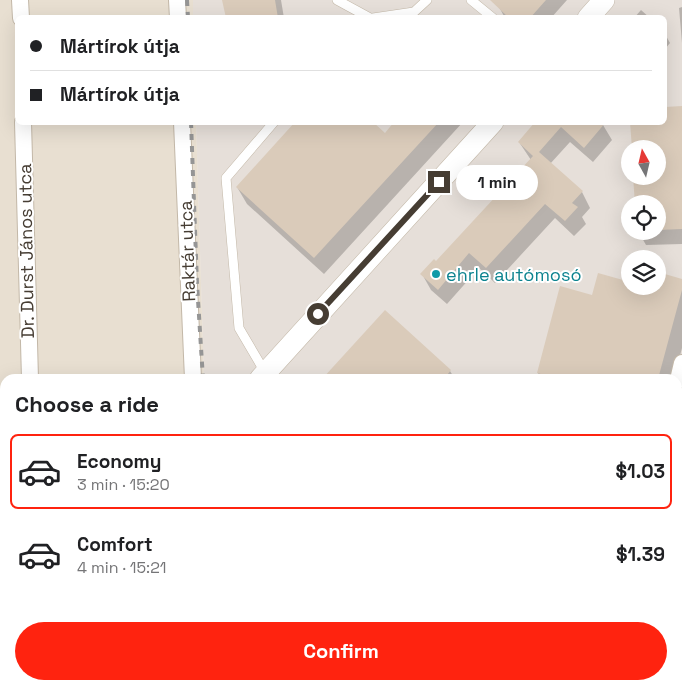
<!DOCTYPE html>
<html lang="en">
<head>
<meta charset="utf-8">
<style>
	:root { --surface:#fff; --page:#f6f6f6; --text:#202124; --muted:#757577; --line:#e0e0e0; --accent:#ff230f }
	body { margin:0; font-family:"Space Grotesk",sans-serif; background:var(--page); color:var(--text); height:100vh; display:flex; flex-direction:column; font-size:19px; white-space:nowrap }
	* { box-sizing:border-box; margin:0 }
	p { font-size:16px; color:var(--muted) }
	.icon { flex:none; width:28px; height:28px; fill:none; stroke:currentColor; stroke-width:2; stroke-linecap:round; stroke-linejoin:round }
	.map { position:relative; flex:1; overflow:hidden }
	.panel { position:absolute; left:0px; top:374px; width:682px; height:316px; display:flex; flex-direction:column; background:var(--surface); border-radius:15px 15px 0 0; box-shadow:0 5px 20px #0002 }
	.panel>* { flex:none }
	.hud { position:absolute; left:15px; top:15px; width:652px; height:110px; border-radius:8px; box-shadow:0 5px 20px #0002; display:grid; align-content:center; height:110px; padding:0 15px; background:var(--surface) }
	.needle { width:32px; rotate:352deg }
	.controls { position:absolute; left:621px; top:140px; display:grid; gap:10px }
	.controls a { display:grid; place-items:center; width:45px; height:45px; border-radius:50%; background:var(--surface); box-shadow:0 5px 20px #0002; font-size:25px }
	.end { position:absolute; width:22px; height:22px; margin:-11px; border:6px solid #463d33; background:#fff; box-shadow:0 0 0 2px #fff }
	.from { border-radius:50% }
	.bubble { position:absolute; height:35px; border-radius:18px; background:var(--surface); box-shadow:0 5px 20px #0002; font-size:16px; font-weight:600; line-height:35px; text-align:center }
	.hud b { display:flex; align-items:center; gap:18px; height:48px; font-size:19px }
	.hud b+b { border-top:1px solid var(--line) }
	.hud i { width:12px; height:12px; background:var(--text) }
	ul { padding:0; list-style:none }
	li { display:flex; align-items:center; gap:15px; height:75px; margin:0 10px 8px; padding:0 5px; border:2px solid transparent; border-radius:8px }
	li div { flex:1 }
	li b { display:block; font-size:19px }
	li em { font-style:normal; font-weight:600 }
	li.selected { border-color:var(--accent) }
	li>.icon { width:45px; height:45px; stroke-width:1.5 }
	h2 { padding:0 15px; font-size:22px; line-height:60px }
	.button { display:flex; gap:10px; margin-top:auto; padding:10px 15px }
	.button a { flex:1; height:58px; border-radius:30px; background:var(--accent); color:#fff; font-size:20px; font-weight:600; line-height:58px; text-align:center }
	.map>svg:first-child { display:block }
	.residential { fill:#e8dfd1 }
	.industrial { fill:#e6dfd9; fill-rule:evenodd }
	.shadow { fill:#0003 }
	.building { fill:#dacbba }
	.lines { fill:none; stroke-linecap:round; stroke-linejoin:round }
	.service-casing { stroke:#c3b8a8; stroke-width:10 }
	.minor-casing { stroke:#c3b8a8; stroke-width:18 }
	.tertiary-casing { stroke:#c3b8a8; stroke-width:22 }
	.service { stroke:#fff; stroke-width:9 }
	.minor { stroke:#fff; stroke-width:16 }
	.tertiary { stroke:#fff; stroke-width:21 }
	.rail { stroke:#959595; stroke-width:4; stroke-dasharray:6 6; stroke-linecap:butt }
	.route { stroke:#463d33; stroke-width:6 }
	.culture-dot { fill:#0f9aa8; stroke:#fff; stroke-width:2 }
	.labels { text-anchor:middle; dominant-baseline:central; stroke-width:4; stroke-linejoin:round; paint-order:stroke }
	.street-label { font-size:18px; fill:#463d33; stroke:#fff }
	.culture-label { font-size:18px; fill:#0d838f; stroke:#fff; text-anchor:start }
</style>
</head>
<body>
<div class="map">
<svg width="682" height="689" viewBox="0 0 682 689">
	<rect width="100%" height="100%" fill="#f4eee3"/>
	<!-- residential -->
	<path class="residential" d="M0 0H193V17L18 18V122L196 123 204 379H5V678L0 684Z
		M682 425V689H605L606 685H678V441Z"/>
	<!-- industrial -->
	<path class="industrial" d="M193 0H682V425L678 441V379H204L196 123 665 122V18H193ZM630 149H658V176H630ZM630 204H658V231H630ZM630 259H658V286H630Z
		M5 678V685H606L605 689H0V684Z"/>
	<!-- shadow -->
	<path class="shadow" d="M224 0H281L284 18H227Z
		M491 0H567L551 18H505L499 7Z
		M682 7V43L679 8Z
		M641 10 650 18H634Z
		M665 34 670 43 665 49Z
		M682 107V244L646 245 638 231H658V149L665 122V108Z
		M396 122H463L324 274 247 204 237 187 385 135Z
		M541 122 603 125 612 140 593 162 570 142 550 164 582 192 590 208 582 217 586 224 574 236 555 218 495 283 479 268 447 304 431 290 422 274 436 263 531 160 519 142Z
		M658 274 682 280V348L674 379H542L538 373 593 296 630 283V286H658Z
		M385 312 450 371 455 379H324Z
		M682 439V558L678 573V454Z
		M678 581 682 582V619L678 617Z
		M678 650 682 651V681L678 680Z
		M418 685H454L453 689H417Z
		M489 685H536L535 689H500Z"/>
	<!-- building -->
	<path class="building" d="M222 0H275L278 18H226Z
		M490 0H546L530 18H509Z
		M682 106V229L658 230V204H635L633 176H658V149H632L630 122H665V107Z
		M295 122H373L385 133 394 122H439L314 258 236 187Z
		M535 122H606L584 148 561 127 539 152 583 191 572 203 578 207 565 221 545 204 486 268 469 253 438 290 420 274 434 259 436 261 533 156 518 142Z
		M658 272 682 279V290L658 379H558L537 373 560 286 592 295 598 273 630 282V286H646L658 289Z
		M385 310 451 370 444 379H322Z"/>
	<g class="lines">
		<!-- service casing -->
		<g class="service-casing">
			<path id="service" d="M337 0 370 18
				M471 0 493 18
				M373 18 414 12 427 0
				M266 374 239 328 226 178 274 122
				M334 689 337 685"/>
		</g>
		<!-- minor casing -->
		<g class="minor-casing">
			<path id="minor" d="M20 0 21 18
				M177 0 178 18
				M23 122 30 379
				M182 122 193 379
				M678 380 682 363
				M0 571 5 570
				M271 685 276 689
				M593 689 595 685"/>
		</g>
		<!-- tertiary casing -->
		<g class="tertiary-casing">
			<path id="tertiary" d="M588 18 604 0
				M260 379 493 122
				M0 654 5 648"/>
		</g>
		<!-- service -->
		<use href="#service" class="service"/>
		<!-- minor -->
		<use href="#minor" class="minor"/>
		<!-- tertiary -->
		<use href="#tertiary" class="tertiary"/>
		<!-- rail -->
		<path class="rail" d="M187 0 188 18
			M191 122 197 284 203 379
			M128 689 129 685"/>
	</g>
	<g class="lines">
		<!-- route -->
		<path class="route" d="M318 314 439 182"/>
	</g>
	<!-- markers -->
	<circle class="culture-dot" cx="436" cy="274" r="5"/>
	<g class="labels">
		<!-- street labels -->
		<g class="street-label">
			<text transform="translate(26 251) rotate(-91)">Dr. Durst János utca</text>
			<text transform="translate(187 251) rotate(-92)">Raktár utca</text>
		</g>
		<!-- culture labels -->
		<g class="culture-label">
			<text x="446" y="274">ehrle autómosó</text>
		</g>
	</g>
</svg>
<div class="controls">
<a><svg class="needle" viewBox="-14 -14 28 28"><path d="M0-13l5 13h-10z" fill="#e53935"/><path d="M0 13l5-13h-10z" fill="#757577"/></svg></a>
<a><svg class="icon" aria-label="locate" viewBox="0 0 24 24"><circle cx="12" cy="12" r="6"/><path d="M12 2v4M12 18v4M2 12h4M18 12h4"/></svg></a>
<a><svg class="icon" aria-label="layers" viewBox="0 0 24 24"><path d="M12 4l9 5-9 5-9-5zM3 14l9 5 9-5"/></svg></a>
</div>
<i class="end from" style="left:318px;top:314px"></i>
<i class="end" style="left:439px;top:182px"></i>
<div class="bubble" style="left:456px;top:165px;width:82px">1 min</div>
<div class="hud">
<b><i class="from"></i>Mártírok útja</b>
<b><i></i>Mártírok útja</b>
</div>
<section class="panel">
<h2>Choose a ride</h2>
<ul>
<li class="selected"><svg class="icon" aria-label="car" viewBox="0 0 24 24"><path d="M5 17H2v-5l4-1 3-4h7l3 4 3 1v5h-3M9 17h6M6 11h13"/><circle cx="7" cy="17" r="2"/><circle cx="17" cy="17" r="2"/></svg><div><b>Economy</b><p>3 min · 15:20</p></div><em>$1.03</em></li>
<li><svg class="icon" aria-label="car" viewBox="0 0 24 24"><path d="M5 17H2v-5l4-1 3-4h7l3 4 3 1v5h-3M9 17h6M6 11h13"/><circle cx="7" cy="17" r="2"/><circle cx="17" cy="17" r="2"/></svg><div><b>Comfort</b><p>4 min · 15:21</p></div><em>$1.39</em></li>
</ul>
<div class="button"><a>Confirm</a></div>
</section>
</div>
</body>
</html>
